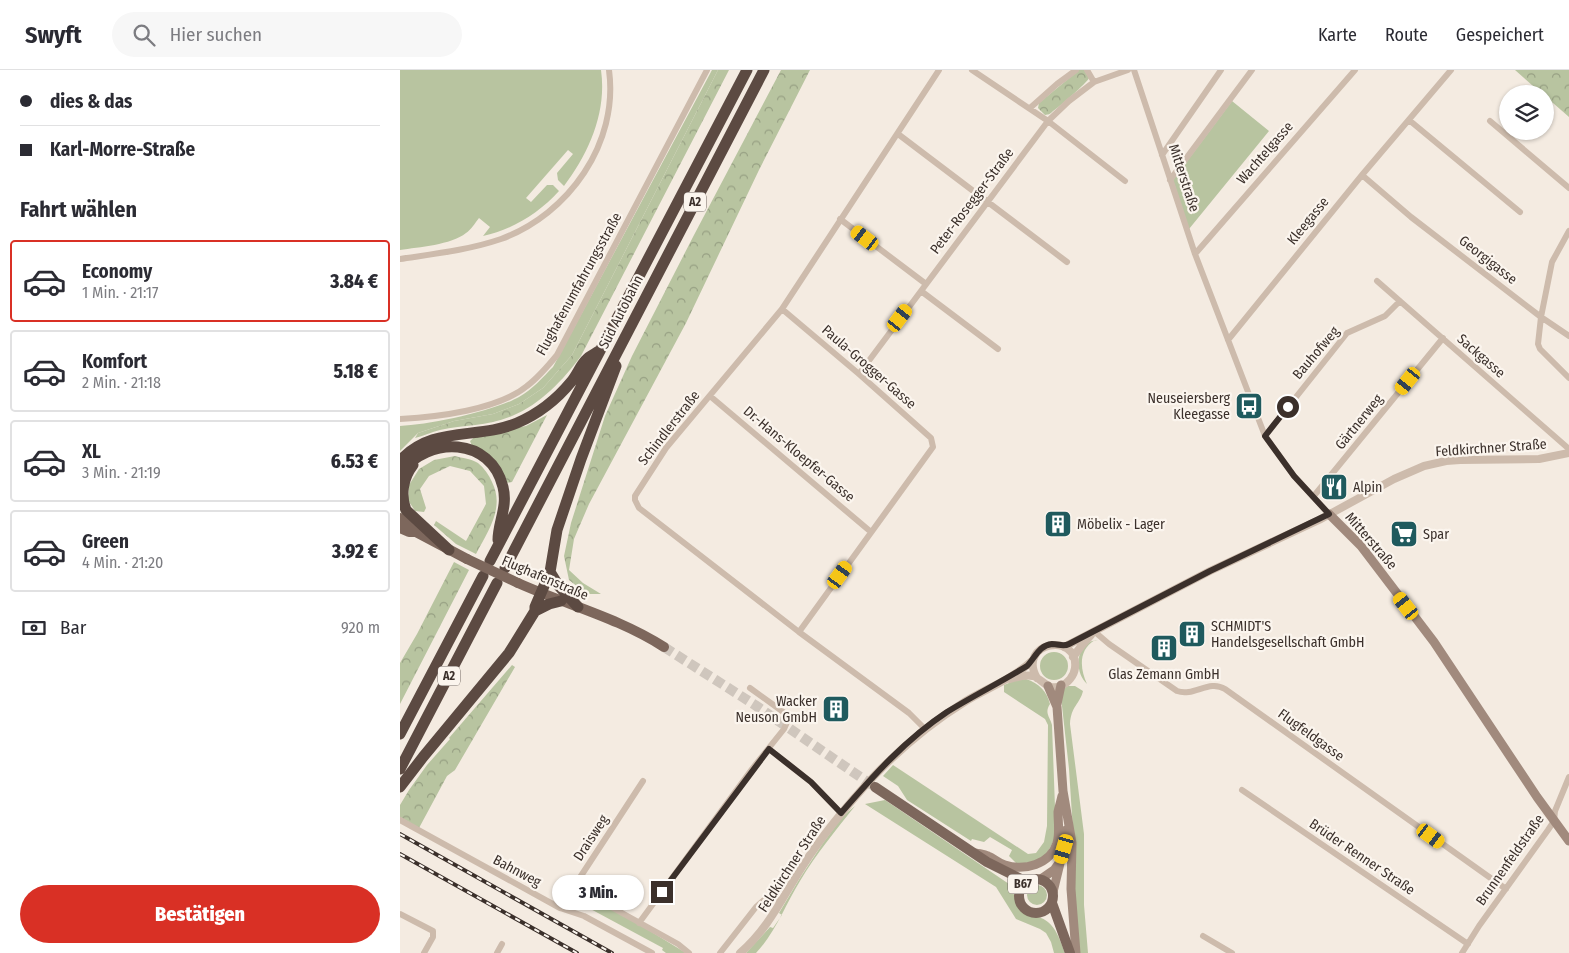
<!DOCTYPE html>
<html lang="de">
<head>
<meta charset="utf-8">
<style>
	:root { --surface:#fff; --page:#f7f7f7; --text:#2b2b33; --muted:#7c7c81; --line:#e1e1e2; --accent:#d93025 }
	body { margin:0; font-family:"Fira Sans Condensed",sans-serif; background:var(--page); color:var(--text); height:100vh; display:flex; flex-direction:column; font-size:19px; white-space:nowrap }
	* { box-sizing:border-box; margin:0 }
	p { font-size:16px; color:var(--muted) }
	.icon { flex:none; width:28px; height:28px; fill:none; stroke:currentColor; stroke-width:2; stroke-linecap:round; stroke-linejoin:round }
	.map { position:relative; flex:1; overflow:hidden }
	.details { display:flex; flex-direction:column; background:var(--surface); width:400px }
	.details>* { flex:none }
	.banner { display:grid; align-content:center; height:110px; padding:0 20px; background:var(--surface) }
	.tools { position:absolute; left:1099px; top:15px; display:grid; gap:10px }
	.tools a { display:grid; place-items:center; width:55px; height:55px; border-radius:50%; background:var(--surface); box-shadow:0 1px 4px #0004; font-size:25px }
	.end { position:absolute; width:22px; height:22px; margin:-11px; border:6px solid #3b302b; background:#fff; box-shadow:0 0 0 2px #fff }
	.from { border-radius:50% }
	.bubble { position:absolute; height:35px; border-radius:18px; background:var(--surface); box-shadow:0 1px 4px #0004; font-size:16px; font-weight:800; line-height:35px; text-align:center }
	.car { position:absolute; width:15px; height:30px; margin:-15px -8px; border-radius:6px; box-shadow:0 0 4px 1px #0007; background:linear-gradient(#f5c518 24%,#345 0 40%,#f5c518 0 76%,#345 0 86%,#f5c518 0) }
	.banner b { display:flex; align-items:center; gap:18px; height:48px; font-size:19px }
	.banner b+b { border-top:1px solid var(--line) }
	.banner i { width:12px; height:12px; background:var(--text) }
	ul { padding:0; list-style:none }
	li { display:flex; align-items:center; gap:15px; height:82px; margin:0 10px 8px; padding:0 10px; border:2px solid var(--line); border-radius:5px }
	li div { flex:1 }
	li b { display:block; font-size:19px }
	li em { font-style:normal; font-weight:800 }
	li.active { border-color:var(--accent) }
	li>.icon { width:45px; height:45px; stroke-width:1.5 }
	h2 { padding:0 20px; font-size:22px; line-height:60px }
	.pay { display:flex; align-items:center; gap:12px; height:55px; padding:0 20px; font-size:19px }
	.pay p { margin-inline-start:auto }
	.action { display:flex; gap:10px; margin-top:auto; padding:10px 20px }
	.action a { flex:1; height:58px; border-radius:30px; background:var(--accent); color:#fff; font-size:20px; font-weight:800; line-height:58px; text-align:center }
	header { display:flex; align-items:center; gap:30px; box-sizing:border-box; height:70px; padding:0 25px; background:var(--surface); border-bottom:1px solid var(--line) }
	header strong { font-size:24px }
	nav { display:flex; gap:28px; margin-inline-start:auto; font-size:18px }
	.search { width:350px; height:45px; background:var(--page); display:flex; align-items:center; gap:12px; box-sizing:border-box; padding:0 18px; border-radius:28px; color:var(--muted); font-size:19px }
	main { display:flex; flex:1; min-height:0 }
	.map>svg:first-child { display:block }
	.grass { fill:#b8c4a0 }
	.forest { fill:url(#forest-crowns) }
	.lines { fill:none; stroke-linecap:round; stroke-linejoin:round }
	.primary-tunnel { stroke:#cfc6bd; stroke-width:10; stroke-dasharray:10 5; stroke-linecap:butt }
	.minor { stroke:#cdbbac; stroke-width:6 }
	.tertiary { stroke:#cdbbac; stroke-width:8 }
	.secondary { stroke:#a18a7d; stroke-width:9 }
	.primary { stroke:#7d675c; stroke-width:10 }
	.motorway { stroke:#5c4a42; stroke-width:11 }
	.rail-casing { stroke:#3b302b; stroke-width:4 }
	.rail { stroke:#fbf5ee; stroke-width:2; stroke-dasharray:5.5; stroke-linecap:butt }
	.primary-bridge { stroke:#7d675c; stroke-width:10 }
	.route { stroke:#3b302b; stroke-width:6 }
	.labels { text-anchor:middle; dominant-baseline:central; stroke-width:4.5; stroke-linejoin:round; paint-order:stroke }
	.shield { fill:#fbf5ee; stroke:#756b66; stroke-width:1 }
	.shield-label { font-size:12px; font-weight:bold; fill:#3b302b }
	.street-label { font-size:14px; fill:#3b302b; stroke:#fbf5ee }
	.poi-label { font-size:14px; fill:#3b302b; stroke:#fbf5ee; text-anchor:start }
</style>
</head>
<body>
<header>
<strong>Swyft</strong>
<div class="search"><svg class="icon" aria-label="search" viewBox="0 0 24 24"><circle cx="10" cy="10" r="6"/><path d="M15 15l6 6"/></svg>Hier suchen</div>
<nav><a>Karte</a><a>Route</a><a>Gespeichert</a></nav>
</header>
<main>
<section class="details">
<div class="banner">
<b><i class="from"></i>dies &amp; das</b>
<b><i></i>Karl-Morre-Straße</b>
</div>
<h2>Fahrt wählen</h2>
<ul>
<li class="active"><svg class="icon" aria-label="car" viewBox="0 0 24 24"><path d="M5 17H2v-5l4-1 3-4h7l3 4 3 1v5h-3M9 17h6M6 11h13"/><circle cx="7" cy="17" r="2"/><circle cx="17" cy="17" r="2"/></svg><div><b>Economy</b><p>1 Min. · 21:17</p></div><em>3.84 €</em></li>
<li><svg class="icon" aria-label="car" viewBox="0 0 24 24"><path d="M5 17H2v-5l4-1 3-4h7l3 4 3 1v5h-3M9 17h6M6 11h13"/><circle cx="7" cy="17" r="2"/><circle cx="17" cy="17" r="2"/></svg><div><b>Komfort</b><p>2 Min. · 21:18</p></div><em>5.18 €</em></li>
<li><svg class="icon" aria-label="car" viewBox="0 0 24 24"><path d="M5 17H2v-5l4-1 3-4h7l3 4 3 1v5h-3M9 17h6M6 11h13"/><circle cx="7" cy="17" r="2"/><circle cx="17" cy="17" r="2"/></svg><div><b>XL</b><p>3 Min. · 21:19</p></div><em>6.53 €</em></li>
<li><svg class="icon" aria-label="car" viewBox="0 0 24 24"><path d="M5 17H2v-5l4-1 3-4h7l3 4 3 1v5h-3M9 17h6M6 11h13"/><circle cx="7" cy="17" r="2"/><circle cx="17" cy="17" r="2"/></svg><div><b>Green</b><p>4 Min. · 21:20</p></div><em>3.92 €</em></li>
</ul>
<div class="pay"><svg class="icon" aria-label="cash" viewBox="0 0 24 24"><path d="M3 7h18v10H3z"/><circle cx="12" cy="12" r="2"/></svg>Bar<p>920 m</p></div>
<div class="action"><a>Bestätigen</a></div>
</section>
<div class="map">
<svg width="1169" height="883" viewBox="0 0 1169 883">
	<defs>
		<pattern id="forest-crowns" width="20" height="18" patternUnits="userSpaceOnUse" patternTransform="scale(1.25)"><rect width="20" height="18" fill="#b8c4a0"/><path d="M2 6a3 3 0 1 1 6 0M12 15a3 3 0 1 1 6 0" fill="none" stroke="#97a083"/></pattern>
	</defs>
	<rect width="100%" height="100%" fill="#f4ebe1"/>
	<!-- grass -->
	<path class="grass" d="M0 0H201C207 42 189 83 164 116L158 110 157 103 173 84 168 80 126 128 131 132 147 115H153L159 121C139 143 112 160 83 166L90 157 79 148C75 153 71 160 66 163 51 175 19 177 0 180Z
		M312 0H318L172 285 143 318 119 334 93 344 54 351 18 363 0 381V356C29 355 94 341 119 327 132 320 143 307 153 297Z
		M832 31 869 61 789 159 773 110Z
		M695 570C678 580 680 599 687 614 673 601 676 571 698 570Z
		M640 596a14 14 0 1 1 28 0a14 14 0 1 1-28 0Z
		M626 609C639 613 647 622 650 634 644 643 650 647 652 655L656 765C646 789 642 791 617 794L609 786 612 780 590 767 584 772 572 769 571 771 507 730 498 716 483 706 493 695 628 784 636 783 644 772 647 756 648 655 645 649 604 622V615L616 610Z
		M668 616H675L683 621C680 634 671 636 670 654L684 764V835L688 883H679L675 857 673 761 669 699 661 627 665 617Z
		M485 730 609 814C616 822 613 832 620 839 626 846 633 845 641 848 655 853 660 870 665 883H654L651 872 646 863 640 859 616 849 596 817 465 734Z
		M455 736C436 760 416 784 400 811 385 835 376 862 356 883H346L370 857 373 858 382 845 379 843 400 808 423 773 443 746Z
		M627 825a10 10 0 1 1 20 0a10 10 0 1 1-20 0Z
		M178 817 286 883H266L262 880 263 878 185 836 182 840 169 837 168 834 170 827Z"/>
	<!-- forest -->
	<path class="forest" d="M318 0H329L181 286C163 310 141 334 112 346 89 356 64 355 40 360 32 362 23 366 15 368L18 363 54 351 93 344 119 334 143 318 172 285Z
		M381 0H410L359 100 286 253 189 434 174 469 169 500 183 513 201 524H187L169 510 164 486 171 453 205 346 232 286 294 165Z
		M679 0H685L689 8C687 13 659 37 652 42 649 45 649 44 645 45L638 38 639 33Z
		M1115 0H1169V47L1145 26V24H1142Z
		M147 345 112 412 106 413 72 376 70 371 77 365 126 356Z
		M55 386C62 388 72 389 78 393 84 398 89 405 92 412 105 438 88 461 76 484L56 474 34 455 36 451 66 471 86 434 84 416 70 401 50 396 29 406 20 419 26 438 24 442 15 441 8 430 9 415 19 399 34 390Z
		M54 492 69 500 0 634V593L17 564Z
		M112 595 115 597 55 700 47 706 19 758 0 747V735L9 720 27 695 50 669 49 668Z"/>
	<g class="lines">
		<!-- primary-tunnel -->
		<path class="primary-tunnel" d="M264 577 355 635 475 717"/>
		<!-- minor -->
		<path class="minor" d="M572 0 648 51 725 111
			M687 0 694 12
			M734 0 795 184 865 366 894 406 929 444
			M630 38 657 14 676 0
			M1009 50 1120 142
			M1090 51 1169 118
			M498 64 667 192
			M762 85 821 0
			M962 105 1011 147 1141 247 1138 274 1140 279 1169 308
			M770 110 852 0
			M440 149 526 214
			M1169 161 1152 192 1141 247 1169 266
			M795 184 955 0
			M0 189C33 184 69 180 101 169 169 144 219 73 209 0
			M977 211 1169 379
			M521 221 598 279
			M382 239 459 304 531 368 533 377 399 562
			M828 270 962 105 1051 0
			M459 304 648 51 669 31 694 12 728 0
			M310 326 471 462
			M0 349C37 347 98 340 127 316 139 307 148 296 157 285L307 0
			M865 366 947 263 985 246 1000 231
			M913 427 1043 268
			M695 562 709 574 777 621C794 627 809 609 825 619L1106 819
			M525 659 509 643 399 562 239 438 235 430V426L266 378 382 239 539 0
			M369 679 411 712 441 743
			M842 720 1068 874
			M0 750 160 838 184 846 252 883
			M204 833 278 874 289 883
			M160 838 243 711
			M0 844 33 861V867L24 883
			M239 853 352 699 384 659 387 652 386 644 350 618
			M803 866 832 883
			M97 883 102 874
			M320 883 356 837 364 830 371 828 382 831
			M1062 883 1079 856 1148 760 1154 751 1155 741 1169 707"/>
		<!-- tertiary -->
		<path class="tertiary" d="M664 577 810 501 919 450 994 409 1024 396 1046 391 1060 390 1139 389 1169 383
			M673 587 682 575 691 565
			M610 609C617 607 625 604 633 606 643 609 646 621 661 616 668 613 674 606 675 598 679 561 616 572 637 608
			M340 883C368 859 382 828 402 797 423 764 448 734 475 705 502 677 532 652 566 631 588 618 614 608 633 590"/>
		<!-- secondary -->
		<path class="secondary" d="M929 444 961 476 1034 572 1137 727 1169 771
			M648 616 657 637 663 721 672 773 671 819 676 883
			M657 634 661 615
			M576 783C580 784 584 784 588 786 594 788 598 793 605 795 624 801 650 795 657 773 660 763 658 752 658 742 659 737 661 731 662 726
			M641 809 654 800 659 793
			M653 822 665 773 666 760"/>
		<!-- primary -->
		<path class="primary" d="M0 448 12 457 16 462 67 489
			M0 458 9 462H16
			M118 513C167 535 219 548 264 577
			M475 717 587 792 621 809H630
			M619 826a17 17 0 1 1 34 0a17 17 0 1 1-34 0Z
			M652 833 670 883"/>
		<!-- motorway -->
		<path class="motorway" d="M0 391C32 355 77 370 117 353 138 344 157 329 171 312 177 305 180 296 186 290 189 286 195 284 199 281
			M13 395C3 408 0 425 6 440L49 480
			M0 403C29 365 91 367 103 417 108 437 98 452 98 470
			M90 491 347 0
			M105 498 364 0
			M150 502 158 515 178 537
			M135 541 149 534 161 531
			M0 664 83 506
			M0 699 97 513
			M0 717 23 687 109 583 135 541V537L150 502 157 460 181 389 216 296"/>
		<!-- rail casing -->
		<g class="rail-casing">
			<path id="rail" d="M0 764 212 883
				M0 784 177 883"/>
		</g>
		<!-- rail -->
		<use href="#rail" class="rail"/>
		<!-- primary-bridge -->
		<path class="primary-bridge" d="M67 489 118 513"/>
	</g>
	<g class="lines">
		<!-- route -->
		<path class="route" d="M262 822 369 679 411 712 441 743C473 706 506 669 547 642 573 626 601 612 627 596 635 588 639 575 652 574 659 574 663 577 669 574L810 501 929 444 894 406 865 366 888 337"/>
	</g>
	<!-- icons -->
	<defs>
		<g id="bus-square" transform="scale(1.4375)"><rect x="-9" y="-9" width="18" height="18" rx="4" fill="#1f5a5e" stroke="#fbf5ee"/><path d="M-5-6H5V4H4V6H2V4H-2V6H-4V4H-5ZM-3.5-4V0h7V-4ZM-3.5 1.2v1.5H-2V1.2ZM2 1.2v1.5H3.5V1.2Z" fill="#fff"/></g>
		<g id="restaurant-square" transform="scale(1.4375)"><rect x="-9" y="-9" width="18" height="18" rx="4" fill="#1f5a5e" stroke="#fbf5ee"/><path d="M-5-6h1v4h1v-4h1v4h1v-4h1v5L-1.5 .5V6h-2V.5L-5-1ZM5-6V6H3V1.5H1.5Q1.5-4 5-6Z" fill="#fff"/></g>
		<g id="building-square" transform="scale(1.4375)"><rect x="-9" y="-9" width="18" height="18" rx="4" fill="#1f5a5e" stroke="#fbf5ee"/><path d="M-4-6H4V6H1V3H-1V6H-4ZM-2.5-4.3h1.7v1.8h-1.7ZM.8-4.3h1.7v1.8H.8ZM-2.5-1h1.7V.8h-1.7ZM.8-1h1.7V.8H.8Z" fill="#fff"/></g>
		<g id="supermarket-square" transform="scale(1.4375)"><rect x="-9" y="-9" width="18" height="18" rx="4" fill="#1f5a5e" stroke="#fbf5ee"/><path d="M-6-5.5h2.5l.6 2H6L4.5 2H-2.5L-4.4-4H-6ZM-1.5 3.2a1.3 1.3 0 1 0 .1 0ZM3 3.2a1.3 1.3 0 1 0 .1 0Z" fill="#fff"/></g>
	</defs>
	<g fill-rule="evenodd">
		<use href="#bus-square" x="849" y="336"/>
		<use href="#restaurant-square" x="934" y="417"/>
		<use href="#building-square" x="658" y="454"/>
		<use href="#supermarket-square" x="1004" y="464"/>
		<use href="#building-square" x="792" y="564"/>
		<use href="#building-square" x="764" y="578"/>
		<use href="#building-square" x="436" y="639"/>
	</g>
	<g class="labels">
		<!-- shield labels -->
		<g class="shield">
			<rect x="284" y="122.5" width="22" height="19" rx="4"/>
			<rect x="38" y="596.5" width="22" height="19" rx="4"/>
			<rect x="608" y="804.5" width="30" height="19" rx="4"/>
		</g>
		<g class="shield-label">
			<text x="295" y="132">A2</text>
			<text x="49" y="606">A2</text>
			<text x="623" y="814">B67</text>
		</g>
		<!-- street labels -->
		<g class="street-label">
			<text transform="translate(865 83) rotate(-49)">Wachtelgasse</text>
			<text transform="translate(784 108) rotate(72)">Mitterstraße</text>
			<text transform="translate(572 131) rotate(-53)">Peter-Rosegger-Straße</text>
			<text transform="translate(908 151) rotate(-51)">Kleegasse</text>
			<text transform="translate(1088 190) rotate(38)">Georgigasse</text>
			<text transform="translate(179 214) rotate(-61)">Flughafenumfahrungsstraße</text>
			<text transform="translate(221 242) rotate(-63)">Süd Autobahn</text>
			<text transform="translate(916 283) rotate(-50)">Bauhofweg</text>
			<text transform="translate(1081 286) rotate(41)">Sackgasse</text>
			<text transform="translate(469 297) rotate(41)">Paula-Grogger-Gasse</text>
			<text transform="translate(959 352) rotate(-51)">Gärtnerweg</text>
			<text transform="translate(269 358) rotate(-52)">Schindlerstraße</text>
			<text transform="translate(1091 378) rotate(-4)">Feldkirchner Straße</text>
			<text transform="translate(399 384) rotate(40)">Dr.-Hans-Kloepfer-Gasse</text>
			<text transform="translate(971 471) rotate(49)">Mitterstraße</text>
			<text transform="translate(145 508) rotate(23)">Flughafenstraße</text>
			<text transform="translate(911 665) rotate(36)">Flugfeldgasse</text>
			<text transform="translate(191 768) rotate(-57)">Draisweg</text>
			<text transform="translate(962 787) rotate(34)">Brüder Renner Straße</text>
			<text transform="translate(1110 790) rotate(-55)">Brunnenfeldstraße</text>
			<text transform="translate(392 794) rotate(-57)">Feldkirchner Straße</text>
			<text transform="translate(117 801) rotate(28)">Bahnweg</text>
		</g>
		<!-- poi labels -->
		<g class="poi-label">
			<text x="830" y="328" text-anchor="end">Neuseiersberg<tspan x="830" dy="16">Kleegasse</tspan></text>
			<text x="953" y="417">Alpin</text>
			<text x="677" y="454">Möbelix - Lager</text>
			<text x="1023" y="464">Spar</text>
			<text x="811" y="556">SCHMIDT'S<tspan x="811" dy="16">Handelsgesellschaft GmbH</tspan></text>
			<text x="764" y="604" text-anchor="middle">Glas Zemann GmbH</text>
			<text x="417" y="631" text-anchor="end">Wacker<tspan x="417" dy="16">Neuson GmbH</tspan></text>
		</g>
	</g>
</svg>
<div class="tools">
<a><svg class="icon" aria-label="layers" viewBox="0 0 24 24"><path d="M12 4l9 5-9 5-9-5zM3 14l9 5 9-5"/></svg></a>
</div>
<i class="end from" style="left:888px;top:337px"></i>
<i class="end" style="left:262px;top:822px"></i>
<div class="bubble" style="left:152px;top:805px;width:92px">3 Min.</div>
<i class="car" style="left:465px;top:168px;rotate:307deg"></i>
<i class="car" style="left:500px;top:248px;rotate:37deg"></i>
<i class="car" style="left:1008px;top:311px;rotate:219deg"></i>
<i class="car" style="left:440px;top:505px;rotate:36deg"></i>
<i class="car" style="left:1006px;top:536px;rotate:322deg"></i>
<i class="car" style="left:1031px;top:766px;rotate:126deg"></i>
<i class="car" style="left:664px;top:779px;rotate:196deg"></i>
</div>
</main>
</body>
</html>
